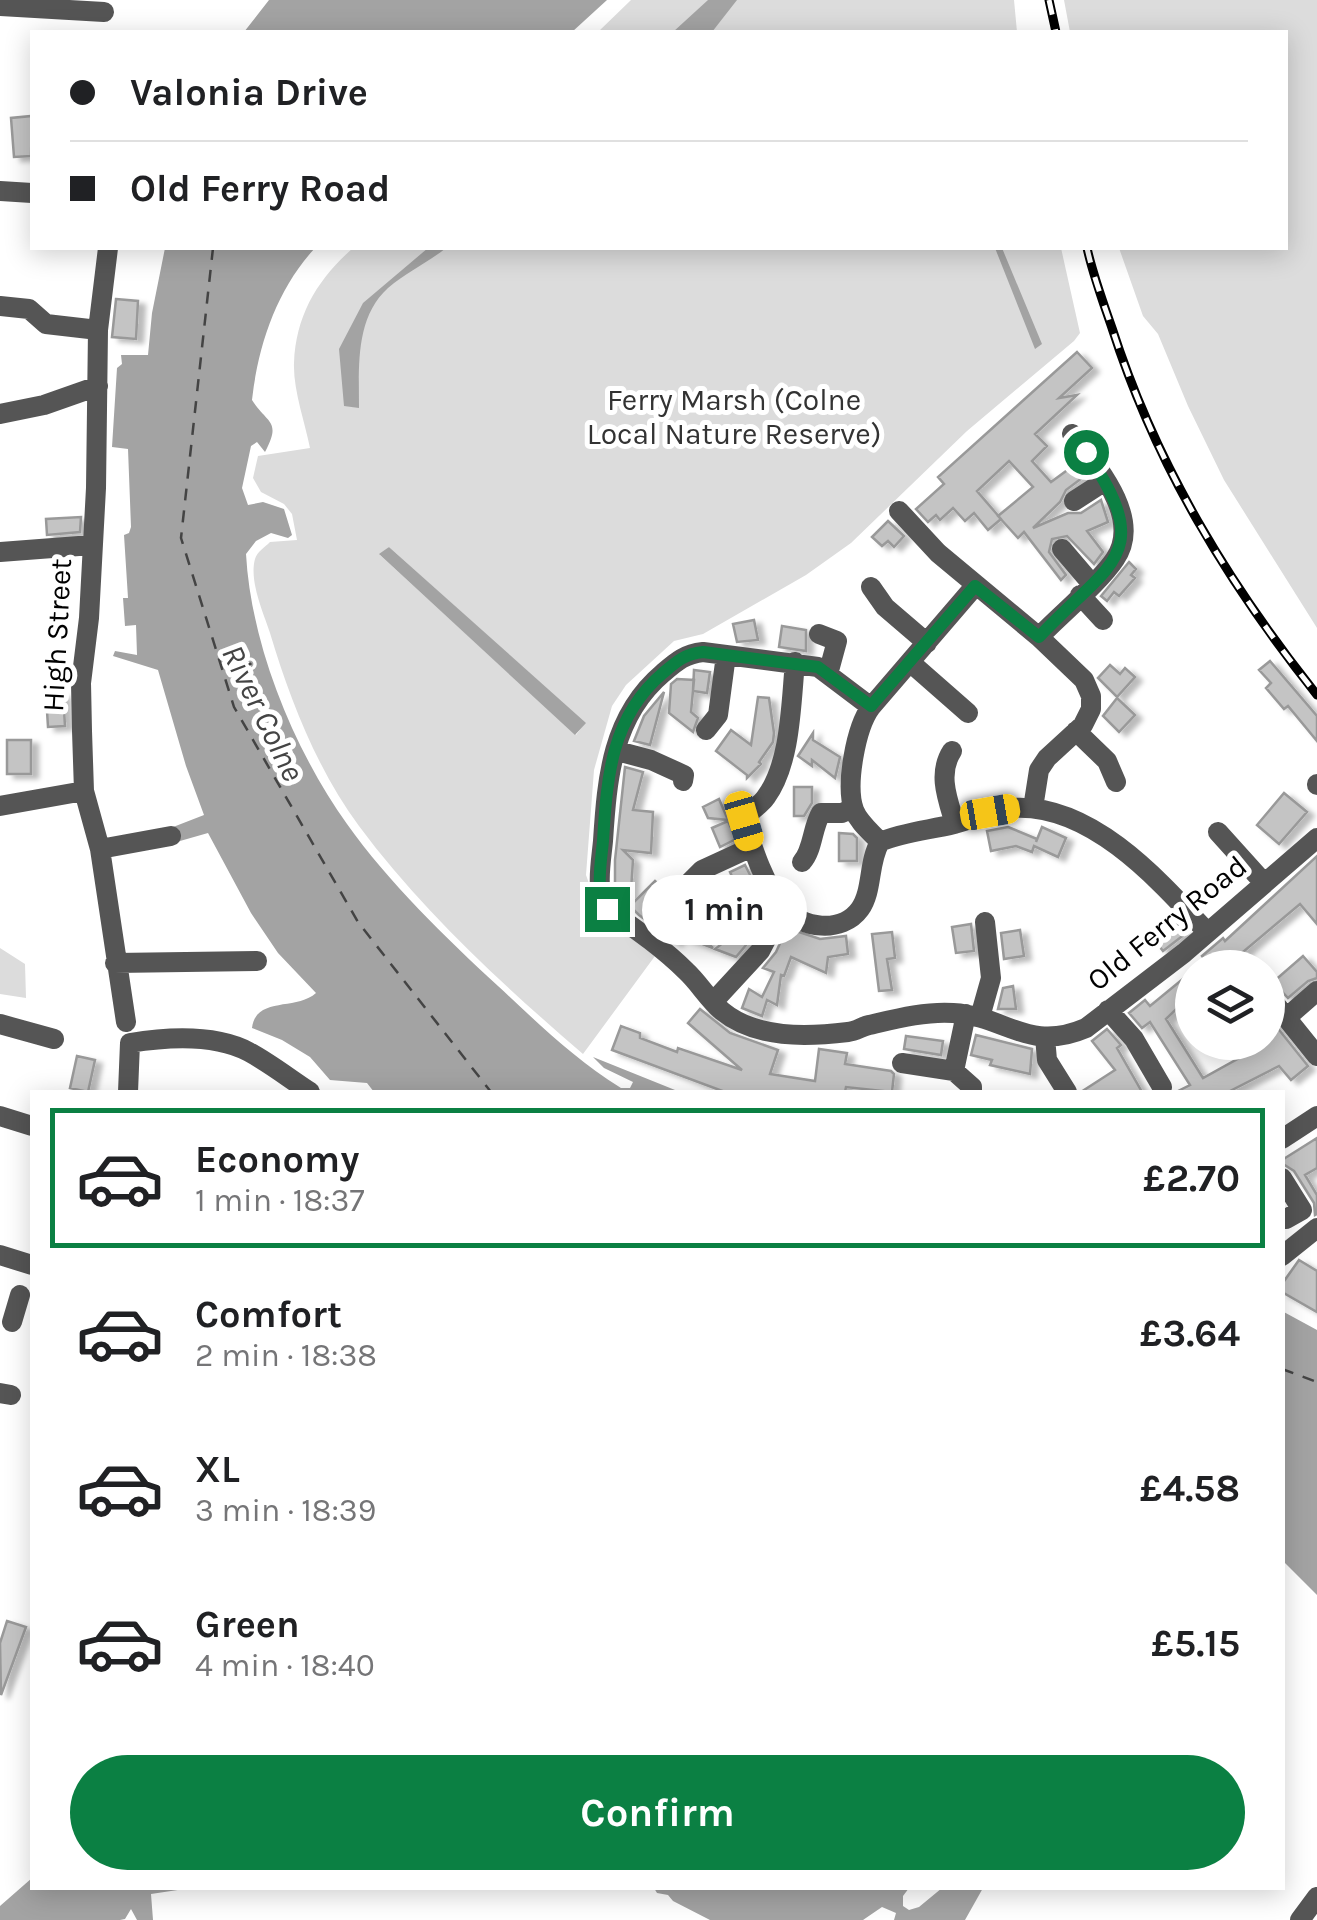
<!DOCTYPE html>
<html lang="en">
<head>
<meta charset="utf-8">
<style>
	:root { --surface:#fff; --page:#f6f6f6; --text:#202124; --muted:#757577; --line:#e0e0e0; --accent:#0b8043 }
	body { margin:0; font-family:Karla,sans-serif; background:var(--page); color:var(--text); height:100vh; display:flex; flex-direction:column; font-size:38px; white-space:nowrap }
	* { box-sizing:border-box; margin:0 }
	p { font-size:32px; color:var(--muted) }
	.icon { flex:none; width:55px; height:55px; fill:none; stroke:currentColor; stroke-width:2; stroke-linecap:round; stroke-linejoin:round }
	.map { position:relative; flex:1; overflow:hidden }
	.side { position:absolute; left:30px; top:1090px; width:1255px; height:800px; display:flex; flex-direction:column; background:var(--surface); border-radius:0px; box-shadow:0 5px 25px #0003 }
	.side>* { flex:none }
	.banner { position:absolute; left:30px; top:30px; width:1258px; height:220px; border-radius:0px; box-shadow:0 5px 25px #0003; display:grid; align-content:center; height:220px; padding:0 40px; background:var(--surface) }
	.controls { position:absolute; left:1175px; top:950px; display:grid; gap:20px }
	.controls a { display:grid; place-items:center; width:110px; height:110px; border-radius:50%; background:var(--surface); box-shadow:0 5px 25px #0003; font-size:50px }
	.end { position:absolute; width:45px; height:45px; margin:-22px; border:12px solid #0b8043; background:#fff; box-shadow:0 0 0 5px #fff }
	.from { border-radius:50% }
	.bubble { position:absolute; height:70px; border-radius:35px; background:var(--surface); box-shadow:0 5px 25px #0003; font-size:32px; font-weight:700; line-height:70px; text-align:center }
	.car { position:absolute; width:30px; height:60px; margin:-30px -15px; border-radius:12px; box-shadow:0 0 8px 2px #0007; background:linear-gradient(#f5c518 24%,#345 0 40%,#f5c518 0 76%,#345 0 86%,#f5c518 0) }
	.banner b { display:flex; align-items:center; gap:35px; height:95px; font-size:38px }
	.banner b+b { border-top:2px solid var(--line) }
	.banner i { width:25px; height:25px; background:var(--text) }
	ul { padding:18px 0 0; list-style:none }
	li { display:flex; align-items:center; gap:30px; height:140px; margin:0 20px 15px; padding:0 20px; border:5px solid transparent; border-radius:0px }
	li div { flex:1 }
	li b { display:block; font-size:38px }
	li em { font-style:normal; font-weight:700 }
	li.selected { border-color:var(--accent) }
	li>.icon { width:90px; height:90px; stroke-width:1.5 }
	.action { display:flex; gap:20px; margin-top:auto; padding:20px 40px }
	.action a { flex:1; height:115px; border-radius:60px; background:var(--accent); color:#fff; font-size:40px; font-weight:700; line-height:115px; text-align:center }
	.map>svg:first-child { display:block }
	.green { fill:#dcdcdc; fill-rule:evenodd }
	.water { fill:#a3a3a3 }
	.lines { fill:none; stroke-linecap:round; stroke-linejoin:round }
	.ferry { stroke:#444; stroke-width:2.5; stroke-dasharray:12 10; stroke-linecap:butt }
	.building { fill:#c4c4c4; stroke:#999; stroke-width:2.5; filter:url(#shadow) }
	.minor { stroke:#555; stroke-width:20 }
	.rail-casing { stroke:#000; stroke-width:9 }
	.rail { stroke:#fff; stroke-width:5; stroke-dasharray:15; stroke-linecap:butt }
	.route { stroke:#0b8043; stroke-width:12 }
	.labels { text-anchor:middle; dominant-baseline:central; stroke-width:10; stroke-linejoin:round; paint-order:stroke }
	.park-label { font-size:30px; fill:#333; stroke:#fff }
	.street-label { font-size:30px; fill:#000; stroke:#fff }
	.water-label { font-size:32px; font-style:italic; fill:#444; stroke:#fff }
</style>
</head>
<body>
<div class="map">
<svg width="1317" height="1920" viewBox="0 0 1317 1920">
	<defs>
		<filter id="shadow"><feDropShadow dx="7" dy="4" stdDeviation="2.5" flood-color="#0004"/></filter>
	</defs>
	<rect width="100%" height="100%" fill="#fff"/>
	<!-- green -->
	<path class="green" d="M631 0H1014L1017 32H598Z
		M1064 0H1317V628L1224 480 1188 406 1158 334 1143 316 1119 248H1285V32H1070Z
		M353 248H1061L1080 333 1074 341 967 431 851 543 806 575 703 634 674 641 626 685 612 706 594 770 586 875 598 909 655 956 583 1054C503 985 422 911 359 826 317 769 290 700 270 633 263 612 249 581 255 559 257 552 265 547 270 542L297 540 292 514 284 504 261 492 253 478 258 456 310 448C305 422 293 390 294 363 296 314 318 279 353 248ZM389 547 585 723 576 735 380 555Z
		M0 948 25 964 26 998 0 994Z"/>
	<!-- water -->
	<path class="water" d="M269 0H607L572 32H244Z
		M708 0H737L712 32H673Z
		M165 248H315C277 289 258 345 252 400 267 424 282 420 265 452L257 442 251 446 242 488 248 505 263 502 284 509 292 535 288 538 271 533 256 541 246 554C251 645 294 750 347 824 389 883 445 937 498 986 539 1024 573 1058 621 1088H630L633 1082 604 1068 593 1057 680 1092H374L367 1083 330 1080 310 1057 282 1040 252 1028C256 996 296 1011 316 993L278 953 251 913 208 833 173 843 168 829 204 815 186 766 158 670 113 656 115 651 137 655 136 625 125 626 123 598H128L124 535 129 533 131 527 128 449 112 447 117 368 122 364 121 355H148L152 313Z
		M428 248H446C427 263 407 272 388 288 355 318 359 367 359 408L344 406 339 349 363 303Z
		M995 248H1002L1042 344 1035 349Z
		M389 547 586 723 575 735 379 554Z
		M1282 1311 1317 1330V1595L1283 1561Z
		M32 1878V1888H191L151 1894 153 1920H137L131 1909 125 1919 120 1920H0V1906Z
		M654 1888H909L903 1896V1906L909 1910 919 1907 942 1888H983L965 1920H894L896 1913 882 1907 863 1920H710L673 1901 668 1895 657 1893Z"/>
	<g class="lines">
		<!-- ferry -->
		<path class="ferry" d="M213 248 181 538 234 707 358 922 491 1092
			M1282 1369 1317 1382"/>
	</g>
	<!-- building -->
	<path class="building" d="M32 116 31 156 14 157 11 118Z
		M116 299 138 301 136 339 112 337Z
		M1077 352 1092 368 1059 398 1077 395 1035 434 1047 446 1032 461 1051 482 1077 463 1086 475 1066 490 1060 502 1033 528 1068 513H1081L1101 500 1108 522 1087 531 1103 552 1094 564 1067 536 1052 539 1049 552 1066 575 1061 580 1024 532 1018 538 998 516 1033 487 1009 461 977 491 1001 519 988 530 974 513 965 521 953 508 940 520 936 515 928 522 916 509 944 484 938 477Z
		M81 517 80 532 47 535 46 519Z
		M888 521 904 536 894 547 888 541 882 546 872 537Z
		M1129 562 1136 569 1131 575 1135 578 1119 596 1114 592 1107 601 1101 596Z
		M754 620 758 640 737 642 733 624Z
		M782 626 806 630V651L779 647Z
		M1270 661 1317 716V741L1288 706 1284 709 1266 688 1271 683 1259 670Z
		M1110 665 1120 674 1125 668 1135 677 1117 697 1098 678Z
		M694 670 710 672 707 693 693 691Z
		M677 679 694 680 691 712 698 718 693 732 669 713 671 684Z
		M664 692 650 745 634 741 644 716Z
		M63 694 65 726 48 727 46 695Z
		M758 697 769 698 774 733 773 742 759 762 761 764 747 778V775L716 751 731 730 751 745Z
		M1117 698 1135 715 1119 732 1103 716Z
		M813 733V740L840 757 835 778 812 760V766L798 756Z
		M7 740H31V774H7Z
		M625 767 643 772 633 810 653 812 651 853 623 850 633 860 630 906 655 881 686 909 705 888 716 898 690 926 713 948 679 935 675 942 639 915 615 892V860Z
		M794 787H812V803L804 816H794Z
		M1284 793 1307 812 1279 844 1257 825Z
		M719 799 728 820 708 818 703 807Z
		M728 821 736 839 720 847 712 828Z
		M1008 827 1037 839 1036 842 1042 827 1066 838 1058 857 1034 846 1032 852 1016 846 991 851 987 831Z
		M839 833 853 834 857 838V861H839Z
		M1317 856V924L1300 904 1243 952 1220 968H1211L1202 956 1223 938 1225 941Z
		M745 865 767 908 762 918 753 924 730 872Z
		M1173 920 1185 934 1163 951 1152 937Z
		M971 924 974 951 956 953 952 927Z
		M743 927 752 938 736 957 715 949Z
		M787 928 820 939 846 936 848 954 828 957 826 973 791 957 784 976 781 975 777 1005 767 1000 762 1016 742 1008 749 989 762 997 774 972 763 968 776 952Z
		M1020 930 1024 956 1004 959 1001 933Z
		M892 932 895 958 887 959 892 990 879 991 872 934Z
		M1303 956 1317 972V978L1308 981 1288 998 1273 982Z
		M1184 978 1192 988V994L1166 1019 1203 1078 1268 1042V1016L1308 1066 1291 1080 1279 1066 1228 1092H1176L1190 1085 1150 1022 1142 1028 1129 1013 1145 1000 1150 1006Z
		M1013 986 1016 1009H998L1003 988Z
		M700 1009 730 1033 778 1050 770 1074 815 1081 819 1049 847 1053 845 1064 891 1071 894 1074 892 1092 846 1087 845 1092H725L612 1050 621 1026 640 1033V1038L677 1052 678 1048 742 1070 688 1023Z
		M1107 1029 1121 1045 1117 1048 1142 1092H1081L1115 1070 1092 1041Z
		M976 1035 1032 1049 1030 1074 990 1065 992 1060 971 1055Z
		M906 1036 943 1041 941 1055 904 1049Z
		M77 1056 95 1060 88 1092 70 1088Z
		M1317 1138V1168L1305 1175 1317 1195V1214L1315 1215 1314 1203 1294 1171 1283 1164 1282 1160Z
		M1299 1260 1317 1271V1312L1282 1292V1284Z
		M7 1621 26 1627 1 1695 0 1643Z"/>
	<g class="lines">
		<!-- minor -->
		<path class="minor" d="M0 6 104 12
			M0 191 32 193
			M108 248 98 330 96 488 89 618 81 683 82 731 84 791 100 849 126 1022
			M0 306 29 309 46 324 98 330
			M0 414 44 405 98 386
			M1074 501 1105 481
			M899 511 938 553 1039 637 1084 680 1091 696V709L1083 725 1047 758 1039 770 1033 808
			M1062 549 1091 583
			M0 552 92 545
			M975 586 871 707C856 727 845 785 854 810 859 823 871 832 880 842 903 832 930 830 954 824 974 819 992 809 1013 808 1091 803 1159 880 1207 932
			M871 587 885 607 927 643
			M1080 595 1103 620
			M819 634 837 641 828 674
			M1039 637C1060 615 1100 582 1115 559 1143 518 1096 465 1072 434
			M795 662C791 703 791 763 766 797 759 807 750 809 744 821 753 849 764 884 783 907 801 929 842 934 860 909 873 891 868 862 880 842
			M911 663 968 713
			M871 707 818 667 703 652C685 654 677 661 663 673 612 716 607 778 603 841 601 863 595 890 607 909 634 928 663 948 686 971 699 983 708 999 722 1011 756 1039 807 1037 848 1032 856 1031 861 1027 869 1025 895 1019 926 1011 953 1013 1006 1016 1028 1053 1086 1028L1184 953 1317 838
			M706 730 718 715 726 655
			M1076 731 1107 761 1116 782
			M617 751 651 760 684 775 683 781
			M952 751C937 774 948 800 955 824
			M1317 784V785
			M0 806 84 791
			M1218 832 1264 883
			M100 849 171 836
			M802 862C813 850 812 828 821 813H842L853 808
			M688 884 702 870 752 847
			M115 963 257 961
			M1268 995 1317 1056
			M713 1002 760 951 783 907
			M1108 1010 1134 1039 1162 1087
			M966 1014 954 1071 972 1087V1092
			M980 1017 991 978 985 922
			M1286 1018 1317 991
			M0 1024 54 1039
			M1045 1037 1047 1060 1067 1092
			M902 1063 954 1071
			M128 1092 130 1043C167 1037 215 1034 249 1052 271 1064 290 1079 310 1092
			M0 1116 32 1126
			M1282 1139 1317 1116
			M1282 1178 1302 1210 1286 1219
			M0 1255 32 1265
			M1282 1256 1317 1228
			M12 1322 20 1295
			M0 1393 11 1395
			M1300 1920 1317 1897"/>
		<!-- rail casing -->
		<g class="rail-casing">
			<path id="rail" d="M1049 0 1056 32
				M1087 248C1093 275 1103 302 1112 328 1156 465 1228 583 1317 695"/>
		</g>
		<!-- rail -->
		<use href="#rail" class="rail"/>
	</g>
	<g class="lines">
		<!-- route -->
		<path class="route" d="M607 909C595 890 601 863 603 841 607 777 611 717 663 673 677 661 685 654 703 652L818 667 871 706 975 586 1039 637C1110 561 1157 556 1086 452"/>
	</g>
	<g class="labels">
		<!-- park labels -->
		<g class="park-label">
			<text x="734" y="400">Ferry Marsh (Colne<tspan x="734" dy="34">Local Nature Reserve)</tspan></text>
		</g>
		<!-- street labels -->
		<g class="street-label">
			<text transform="translate(57 635) rotate(-87)">High Street</text>
			<text transform="translate(1167 923) rotate(-39)">Old Ferry Road</text>
		</g>
		<!-- water labels -->
		<g class="water-label">
			<text transform="translate(263 713) rotate(64)">River Colne</text>
		</g>
	</g>
</svg>
<div class="controls">
<a><svg class="icon" aria-label="layers" viewBox="0 0 24 24"><path d="M12 4l9 5-9 5-9-5zM3 14l9 5 9-5"/></svg></a>
</div>
<i class="end from" style="left:1086px;top:452px"></i>
<i class="end" style="left:607px;top:909px"></i>
<div class="bubble" style="left:642px;top:875px;width:165px">1 min</div>
<i class="car" style="left:990px;top:812px;rotate:80deg"></i>
<i class="car" style="left:744px;top:821px;rotate:164deg"></i>
<div class="banner">
<b><i class="from"></i>Valonia Drive</b>
<b><i></i>Old Ferry Road</b>
</div>
<section class="side">
<ul>
<li class="selected"><svg class="icon" aria-label="car" viewBox="0 0 24 24"><path d="M5 17H2v-5l4-1 3-4h7l3 4 3 1v5h-3M9 17h6M6 11h13"/><circle cx="7" cy="17" r="2"/><circle cx="17" cy="17" r="2"/></svg><div><b>Economy</b><p>1 min · 18:37</p></div><em>£2.70</em></li>
<li><svg class="icon" aria-label="car" viewBox="0 0 24 24"><path d="M5 17H2v-5l4-1 3-4h7l3 4 3 1v5h-3M9 17h6M6 11h13"/><circle cx="7" cy="17" r="2"/><circle cx="17" cy="17" r="2"/></svg><div><b>Comfort</b><p>2 min · 18:38</p></div><em>£3.64</em></li>
<li><svg class="icon" aria-label="car" viewBox="0 0 24 24"><path d="M5 17H2v-5l4-1 3-4h7l3 4 3 1v5h-3M9 17h6M6 11h13"/><circle cx="7" cy="17" r="2"/><circle cx="17" cy="17" r="2"/></svg><div><b>XL</b><p>3 min · 18:39</p></div><em>£4.58</em></li>
<li><svg class="icon" aria-label="car" viewBox="0 0 24 24"><path d="M5 17H2v-5l4-1 3-4h7l3 4 3 1v5h-3M9 17h6M6 11h13"/><circle cx="7" cy="17" r="2"/><circle cx="17" cy="17" r="2"/></svg><div><b>Green</b><p>4 min · 18:40</p></div><em>£5.15</em></li>
</ul>
<div class="action"><a>Confirm</a></div>
</section>
</div>
</body>
</html>
